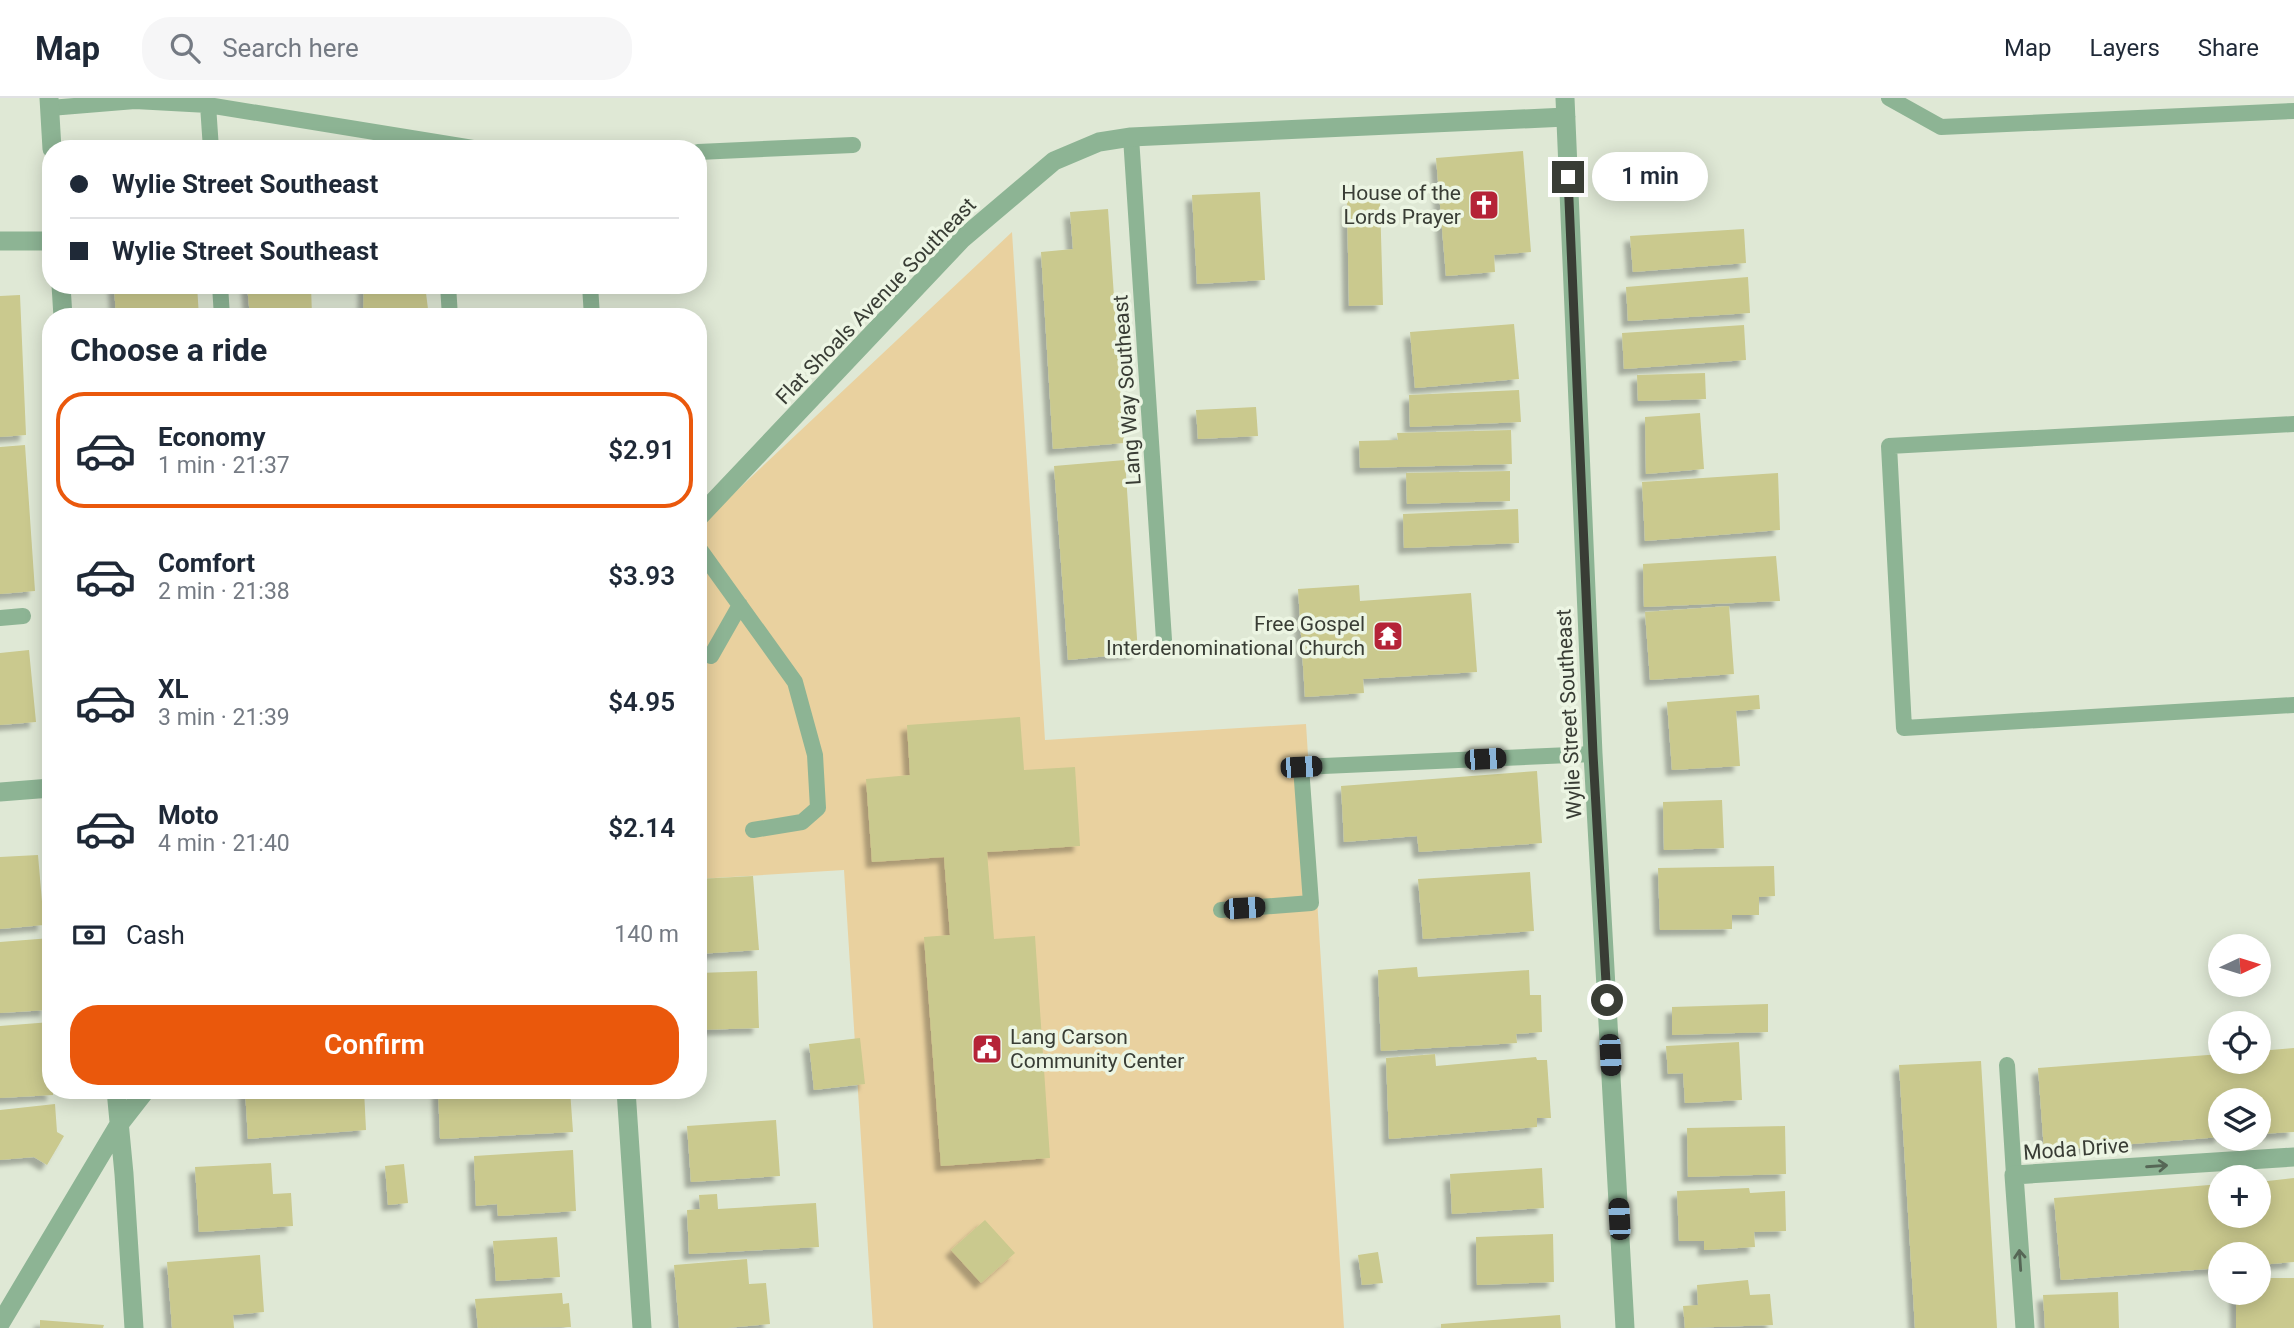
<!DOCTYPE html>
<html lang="en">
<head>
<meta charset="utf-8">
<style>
	:root { --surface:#fff; --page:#f6f6f7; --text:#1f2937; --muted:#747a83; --line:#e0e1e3; --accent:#ea580c }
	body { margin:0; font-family:Roboto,sans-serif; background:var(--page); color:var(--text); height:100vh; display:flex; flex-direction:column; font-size:26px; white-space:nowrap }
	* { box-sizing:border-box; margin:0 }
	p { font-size:23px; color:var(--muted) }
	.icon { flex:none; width:38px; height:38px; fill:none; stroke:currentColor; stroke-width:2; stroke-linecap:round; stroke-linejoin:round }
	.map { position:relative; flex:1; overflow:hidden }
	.panel { position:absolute; left:42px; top:210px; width:665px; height:791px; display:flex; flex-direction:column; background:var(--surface); border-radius:28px; box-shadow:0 4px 18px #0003 }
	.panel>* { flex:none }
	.guide { position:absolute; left:42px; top:42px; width:665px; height:154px; border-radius:28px; box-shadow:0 4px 18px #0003; display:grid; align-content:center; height:154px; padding:0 28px; background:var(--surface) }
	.needle { width:46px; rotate:86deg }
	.fabs { position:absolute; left:2208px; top:836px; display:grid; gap:14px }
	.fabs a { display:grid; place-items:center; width:63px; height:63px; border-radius:50%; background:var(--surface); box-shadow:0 4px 18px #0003; font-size:35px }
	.end { position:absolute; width:32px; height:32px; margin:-16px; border:9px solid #393d35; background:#fff; box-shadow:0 0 0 4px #fff }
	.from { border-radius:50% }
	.bubble { position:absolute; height:49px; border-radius:24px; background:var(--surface); box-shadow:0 4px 18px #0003; font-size:23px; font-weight:600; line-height:49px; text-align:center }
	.car { position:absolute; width:21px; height:42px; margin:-21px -10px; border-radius:9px; box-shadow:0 0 5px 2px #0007; background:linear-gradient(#222 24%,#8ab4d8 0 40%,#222 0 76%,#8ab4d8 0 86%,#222 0) }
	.guide b { display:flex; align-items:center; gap:24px; height:66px; font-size:26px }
	.guide b+b { border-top:2px solid var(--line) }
	.guide i { width:18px; height:18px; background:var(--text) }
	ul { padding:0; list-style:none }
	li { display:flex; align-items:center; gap:21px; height:116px; margin:0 14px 10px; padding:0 14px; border:4px solid transparent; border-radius:28px }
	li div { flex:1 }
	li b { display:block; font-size:26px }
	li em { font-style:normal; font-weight:600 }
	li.current { border-color:var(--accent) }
	li>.icon { width:63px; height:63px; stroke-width:1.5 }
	h2 { padding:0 28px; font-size:32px; line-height:84px }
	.pay { display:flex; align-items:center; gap:18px; height:77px; padding:0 28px; font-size:26px }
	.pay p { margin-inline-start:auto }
	.cta { display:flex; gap:14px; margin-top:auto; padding:14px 28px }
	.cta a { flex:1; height:80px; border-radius:28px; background:var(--accent); color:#fff; font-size:28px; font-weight:600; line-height:80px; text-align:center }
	header { display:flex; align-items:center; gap:42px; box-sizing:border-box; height:98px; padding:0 35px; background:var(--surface); border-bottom:2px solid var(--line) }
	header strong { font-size:33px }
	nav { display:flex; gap:38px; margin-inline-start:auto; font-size:24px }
	.search { width:490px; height:63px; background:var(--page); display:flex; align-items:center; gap:18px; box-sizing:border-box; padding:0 24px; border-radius:28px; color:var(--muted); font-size:26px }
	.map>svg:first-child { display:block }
	.green { fill:#e9d19f }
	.building { fill:#cac98e; filter:url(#shadow) }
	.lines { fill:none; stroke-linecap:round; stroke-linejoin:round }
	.service { stroke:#8db494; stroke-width:16 }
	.minor { stroke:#8db494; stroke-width:19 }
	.oneway { stroke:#566756 }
	.route { stroke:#393d35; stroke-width:9 }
	.labels { text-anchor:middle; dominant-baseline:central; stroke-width:7; stroke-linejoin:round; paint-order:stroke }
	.poi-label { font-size:21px; fill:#393d35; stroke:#ecf5e3; text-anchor:end }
	.street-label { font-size:21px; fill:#393d35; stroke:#ecf5e3 }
</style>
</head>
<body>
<header>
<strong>Map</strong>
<div class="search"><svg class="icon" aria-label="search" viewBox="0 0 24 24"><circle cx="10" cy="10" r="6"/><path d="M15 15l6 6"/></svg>Search here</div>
<nav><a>Map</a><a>Layers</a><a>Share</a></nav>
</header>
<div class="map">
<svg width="2294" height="1230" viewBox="0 0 2294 1230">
	<defs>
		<filter id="shadow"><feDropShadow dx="-6" dy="6" stdDeviation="2" flood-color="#0004"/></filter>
	</defs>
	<rect width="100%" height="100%" fill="#dfe8d5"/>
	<!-- green -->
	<path class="green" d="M1012 134 1045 642 1306 626 1344 1230H873L844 772 698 781V429Z"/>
	<!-- building -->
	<path class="building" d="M1523 53 1531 154 1494 157 1495 174 1446 178 1436 60Z
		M1260 94 1265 182 1197 186 1192 97Z
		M1380 102 1383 207 1349 208 1347 103Z
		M1108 111 1124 345 1053 351 1041 154 1073 151 1070 114Z
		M1744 131 1746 165 1633 174 1630 138Z
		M1748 179 1750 215 1628 223 1626 189Z
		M114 187H197L199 219H116Z
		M247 187H311L312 219H250Z
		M364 187H425L429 219H363Z
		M20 197 26 337 0 339V198Z
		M1514 226 1519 281 1415 290 1410 234Z
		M1744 227 1746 262 1624 271 1622 235Z
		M1705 275 1706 301 1638 303 1637 277Z
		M1519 292 1521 324 1410 329 1409 297Z
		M1256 309 1258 338 1198 341 1196 312Z
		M1700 315 1704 371 1646 376 1645 319Z
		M1511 332 1512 366 1360 370 1359 343 1398 342 1397 335Z
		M25 347 35 493 0 496V349Z
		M1125 362 1138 555 1068 562 1054 368Z
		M1510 373V403L1407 406 1406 375Z
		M1778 375 1780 432 1645 443 1642 384Z
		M1518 411 1519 445 1404 450 1403 416Z
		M1776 458 1780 503 1644 509 1643 466Z
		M1359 487 1360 503 1471 495 1477 574 1363 581 1364 595 1305 599 1298 491Z
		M1729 508 1734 576 1650 582 1645 514Z
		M29 552 36 624 0 627V555Z
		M1759 597 1760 611 1736 613 1740 668 1672 672 1667 604Z
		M1020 619 1024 672 1075 669 1080 748 987 754 994 841 1035 838 1050 1060 941 1068 924 839 950 837 944 759 872 764 866 681 910 677 907 627Z
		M1537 673 1542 745 1419 754 1417 738 1344 744 1341 688Z
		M1722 702 1724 750 1664 752 1663 704Z
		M38 757 44 827 0 831V759Z
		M1774 768 1775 798 1759 799V817H1732V831L1660 832 1658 770Z
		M1530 774 1534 833 1423 841 1418 781Z
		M753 778 759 852 698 856V781Z
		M51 840V903L47 904V912L0 915V844Z
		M1417 869 1418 879 1529 872 1530 897H1541L1542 934 1516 936 1517 945 1381 953 1378 872Z
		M757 873 759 930 698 932V875Z
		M1768 906V934L1672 937V909Z
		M51 924V992H53V997L0 1000V928Z
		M860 940 865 986 814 992 809 946Z
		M1739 944 1742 1002 1685 1005 1683 975 1668 976 1666 948Z
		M2294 950V1034L2259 1036V1003H2221V1039L2044 1053 2038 970 2221 956V964H2259V953Z
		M1435 956 1436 968 1536 959 1537 962H1547L1551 1020H1537V1029L1389 1041 1386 960Z
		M1981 963 1997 1230H1915L1899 967Z
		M245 992H364L366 1032 248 1041Z
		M438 992H570L573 1034 440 1041Z
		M55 1006 57 1034 64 1038 47 1067 34 1059 0 1062V1012Z
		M776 1022 780 1078 691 1084 687 1028Z
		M1785 1028 1786 1076 1688 1079 1687 1030Z
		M573 1052 576 1113 498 1118 497 1106 476 1108 474 1058Z
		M271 1065 273 1096 291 1095 293 1128 199 1134 195 1069Z
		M404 1066 408 1105 388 1107 385 1068Z
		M1542 1070 1544 1110 1452 1116 1450 1076Z
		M2294 1080V1164L2259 1167V1157H2221V1170L2061 1182 2054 1100 2221 1086V1118H2259V1084Z
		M1749 1090 1750 1095 1785 1093 1786 1133 1754 1134 1755 1149 1704 1152V1143H1679L1677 1093Z
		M717 1096 718 1111 816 1105 819 1149 689 1156 687 1112 700 1111 699 1097Z
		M985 1122 1015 1155 981 1185 951 1152Z
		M1553 1136 1554 1184 1477 1187 1476 1139Z
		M557 1139 560 1179 496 1183 493 1143Z
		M1378 1154 1383 1185 1362 1187 1358 1157Z
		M260 1157 264 1214 233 1217 234 1230H172L167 1164Z
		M747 1161 749 1186 766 1185 770 1226 726 1230H679L674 1167Z
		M2264 1180H2294V1230H2236V1195H2259V1188H2264Z
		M1748 1182 1750 1197 1770 1196 1773 1227 1685 1230 1683 1208 1698 1207 1697 1187Z
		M2118 1194 2119 1230H2045L2043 1197Z
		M562 1195 563 1206 569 1205 571 1229 478 1230 475 1201Z
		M1560 1217 1561 1230H1441V1226Z
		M40 1222 104 1227 103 1230H40Z"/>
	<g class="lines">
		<!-- service -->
		<path class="service" d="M1889 0 1941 29 2294 13
			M208 7 211 51
			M50 10 135 3 208 7 479 51
			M1131 39 1164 542
			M698 54 853 47
			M220 187 222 219
			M448 187 450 219
			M590 187 592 219
			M2294 326 1889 348 1904 630 2294 607
			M698 449 795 584 815 657 818 710 802 724 753 732
			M0 520 23 518
			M711 558 740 507
			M1221 812 1311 805 1301 669 1593 656
			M2007 967 2014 1077"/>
		<!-- minor -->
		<path class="minor" d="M49 0 52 51
			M1565 0 1593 656 1625 1230
			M0 143H51
			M61 187 63 219
			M698 420 962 141 1054 63 1099 44 1131 39 1566 19
			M0 694 51 690
			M116 992 124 1076 134 1230
			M626 992 642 1230
			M0 1226 118 1028 146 992
			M2025 1230 2014 1077 2294 1059"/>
	</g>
	<!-- one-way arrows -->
	<defs><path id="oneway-shaft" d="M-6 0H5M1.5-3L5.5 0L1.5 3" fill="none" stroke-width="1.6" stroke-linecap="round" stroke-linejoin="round" transform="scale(1.75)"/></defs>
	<g class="oneway">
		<use href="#oneway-shaft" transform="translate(2157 1068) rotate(-4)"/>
		<use href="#oneway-shaft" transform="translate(2020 1162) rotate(-94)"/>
	</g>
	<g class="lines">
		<!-- route -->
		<path class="route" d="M1568 79 1593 656 1607 902"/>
	</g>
	<!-- icons -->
	<defs>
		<g id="church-square" transform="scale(1.575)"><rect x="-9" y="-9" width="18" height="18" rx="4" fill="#b52337" stroke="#ecf5e3"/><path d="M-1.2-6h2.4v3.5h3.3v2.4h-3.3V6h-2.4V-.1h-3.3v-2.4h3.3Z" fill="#fff"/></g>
		<g id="temple-square" transform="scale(1.575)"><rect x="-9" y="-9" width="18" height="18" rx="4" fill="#b52337" stroke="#ecf5e3"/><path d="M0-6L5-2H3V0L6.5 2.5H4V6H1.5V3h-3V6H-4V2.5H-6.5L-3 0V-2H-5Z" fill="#fff"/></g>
		<g id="civic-square" transform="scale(1.575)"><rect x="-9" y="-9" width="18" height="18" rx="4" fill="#b52337" stroke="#ecf5e3"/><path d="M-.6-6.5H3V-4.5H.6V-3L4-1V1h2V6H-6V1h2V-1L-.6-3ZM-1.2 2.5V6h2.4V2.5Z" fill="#fff"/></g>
	</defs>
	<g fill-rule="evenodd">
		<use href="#church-square" x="1484" y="107"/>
		<use href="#temple-square" x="1388" y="538"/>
		<use href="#civic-square" x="987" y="951"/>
	</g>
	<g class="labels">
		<!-- poi labels -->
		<g class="poi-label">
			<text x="1461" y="95">House of the<tspan x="1461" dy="24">Lords Prayer</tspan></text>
			<text x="1365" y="526">Free Gospel<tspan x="1365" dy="24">Interdenominational Church</tspan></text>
			<text x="1010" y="939" text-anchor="start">Lang Carson<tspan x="1010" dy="24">Community Center</tspan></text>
		</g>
		<!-- street labels -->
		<g class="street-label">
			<text transform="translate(876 203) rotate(-46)">Flat Shoals Avenue Southeast</text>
			<text transform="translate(1127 292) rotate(-94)">Lang Way Southeast</text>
			<text transform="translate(1569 616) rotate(-93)">Wylie Street Southeast</text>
			<text transform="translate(2076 1051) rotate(-4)">Moda Drive</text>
		</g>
	</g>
</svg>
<div class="fabs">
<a><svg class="needle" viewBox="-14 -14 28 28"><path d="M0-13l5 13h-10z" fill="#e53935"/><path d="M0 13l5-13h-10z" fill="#747a83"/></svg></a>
<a><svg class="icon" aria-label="locate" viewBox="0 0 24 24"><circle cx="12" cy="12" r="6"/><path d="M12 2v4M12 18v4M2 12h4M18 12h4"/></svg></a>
<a><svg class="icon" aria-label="layers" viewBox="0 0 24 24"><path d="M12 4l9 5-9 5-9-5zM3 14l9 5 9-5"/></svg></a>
<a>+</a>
<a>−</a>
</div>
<i class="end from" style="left:1607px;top:902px"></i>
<i class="end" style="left:1568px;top:79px"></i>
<div class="bubble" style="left:1592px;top:54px;width:116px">1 min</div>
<i class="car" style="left:1485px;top:661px;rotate:87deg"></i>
<i class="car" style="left:1301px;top:669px;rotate:87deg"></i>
<i class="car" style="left:1244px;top:810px;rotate:86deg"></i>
<i class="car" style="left:1610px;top:957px;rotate:177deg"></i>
<i class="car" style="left:1619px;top:1121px;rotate:357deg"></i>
<div class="guide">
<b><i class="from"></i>Wylie Street Southeast</b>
<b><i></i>Wylie Street Southeast</b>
</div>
<section class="panel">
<h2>Choose a ride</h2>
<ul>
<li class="current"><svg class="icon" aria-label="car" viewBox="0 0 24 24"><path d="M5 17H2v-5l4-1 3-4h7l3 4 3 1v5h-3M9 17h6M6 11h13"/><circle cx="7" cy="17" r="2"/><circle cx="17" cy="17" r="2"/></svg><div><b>Economy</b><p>1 min · 21:37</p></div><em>$2.91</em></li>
<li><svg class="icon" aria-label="car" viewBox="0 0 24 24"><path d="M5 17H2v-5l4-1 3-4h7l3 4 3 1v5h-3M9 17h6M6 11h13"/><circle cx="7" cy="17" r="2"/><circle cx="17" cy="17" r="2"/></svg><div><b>Comfort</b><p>2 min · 21:38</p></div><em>$3.93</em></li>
<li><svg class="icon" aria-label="car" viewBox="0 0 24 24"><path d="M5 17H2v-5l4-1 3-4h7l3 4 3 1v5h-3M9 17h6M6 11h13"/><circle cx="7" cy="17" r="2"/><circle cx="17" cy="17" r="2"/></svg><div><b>XL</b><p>3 min · 21:39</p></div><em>$4.95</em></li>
<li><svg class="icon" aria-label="car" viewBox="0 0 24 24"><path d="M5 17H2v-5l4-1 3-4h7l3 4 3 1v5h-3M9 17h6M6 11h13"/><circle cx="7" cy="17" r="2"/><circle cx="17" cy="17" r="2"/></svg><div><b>Moto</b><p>4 min · 21:40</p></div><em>$2.14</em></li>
</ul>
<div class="pay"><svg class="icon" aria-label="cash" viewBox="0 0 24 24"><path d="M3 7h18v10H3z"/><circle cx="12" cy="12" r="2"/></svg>Cash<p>140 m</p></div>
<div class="cta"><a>Confirm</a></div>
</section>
</div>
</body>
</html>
